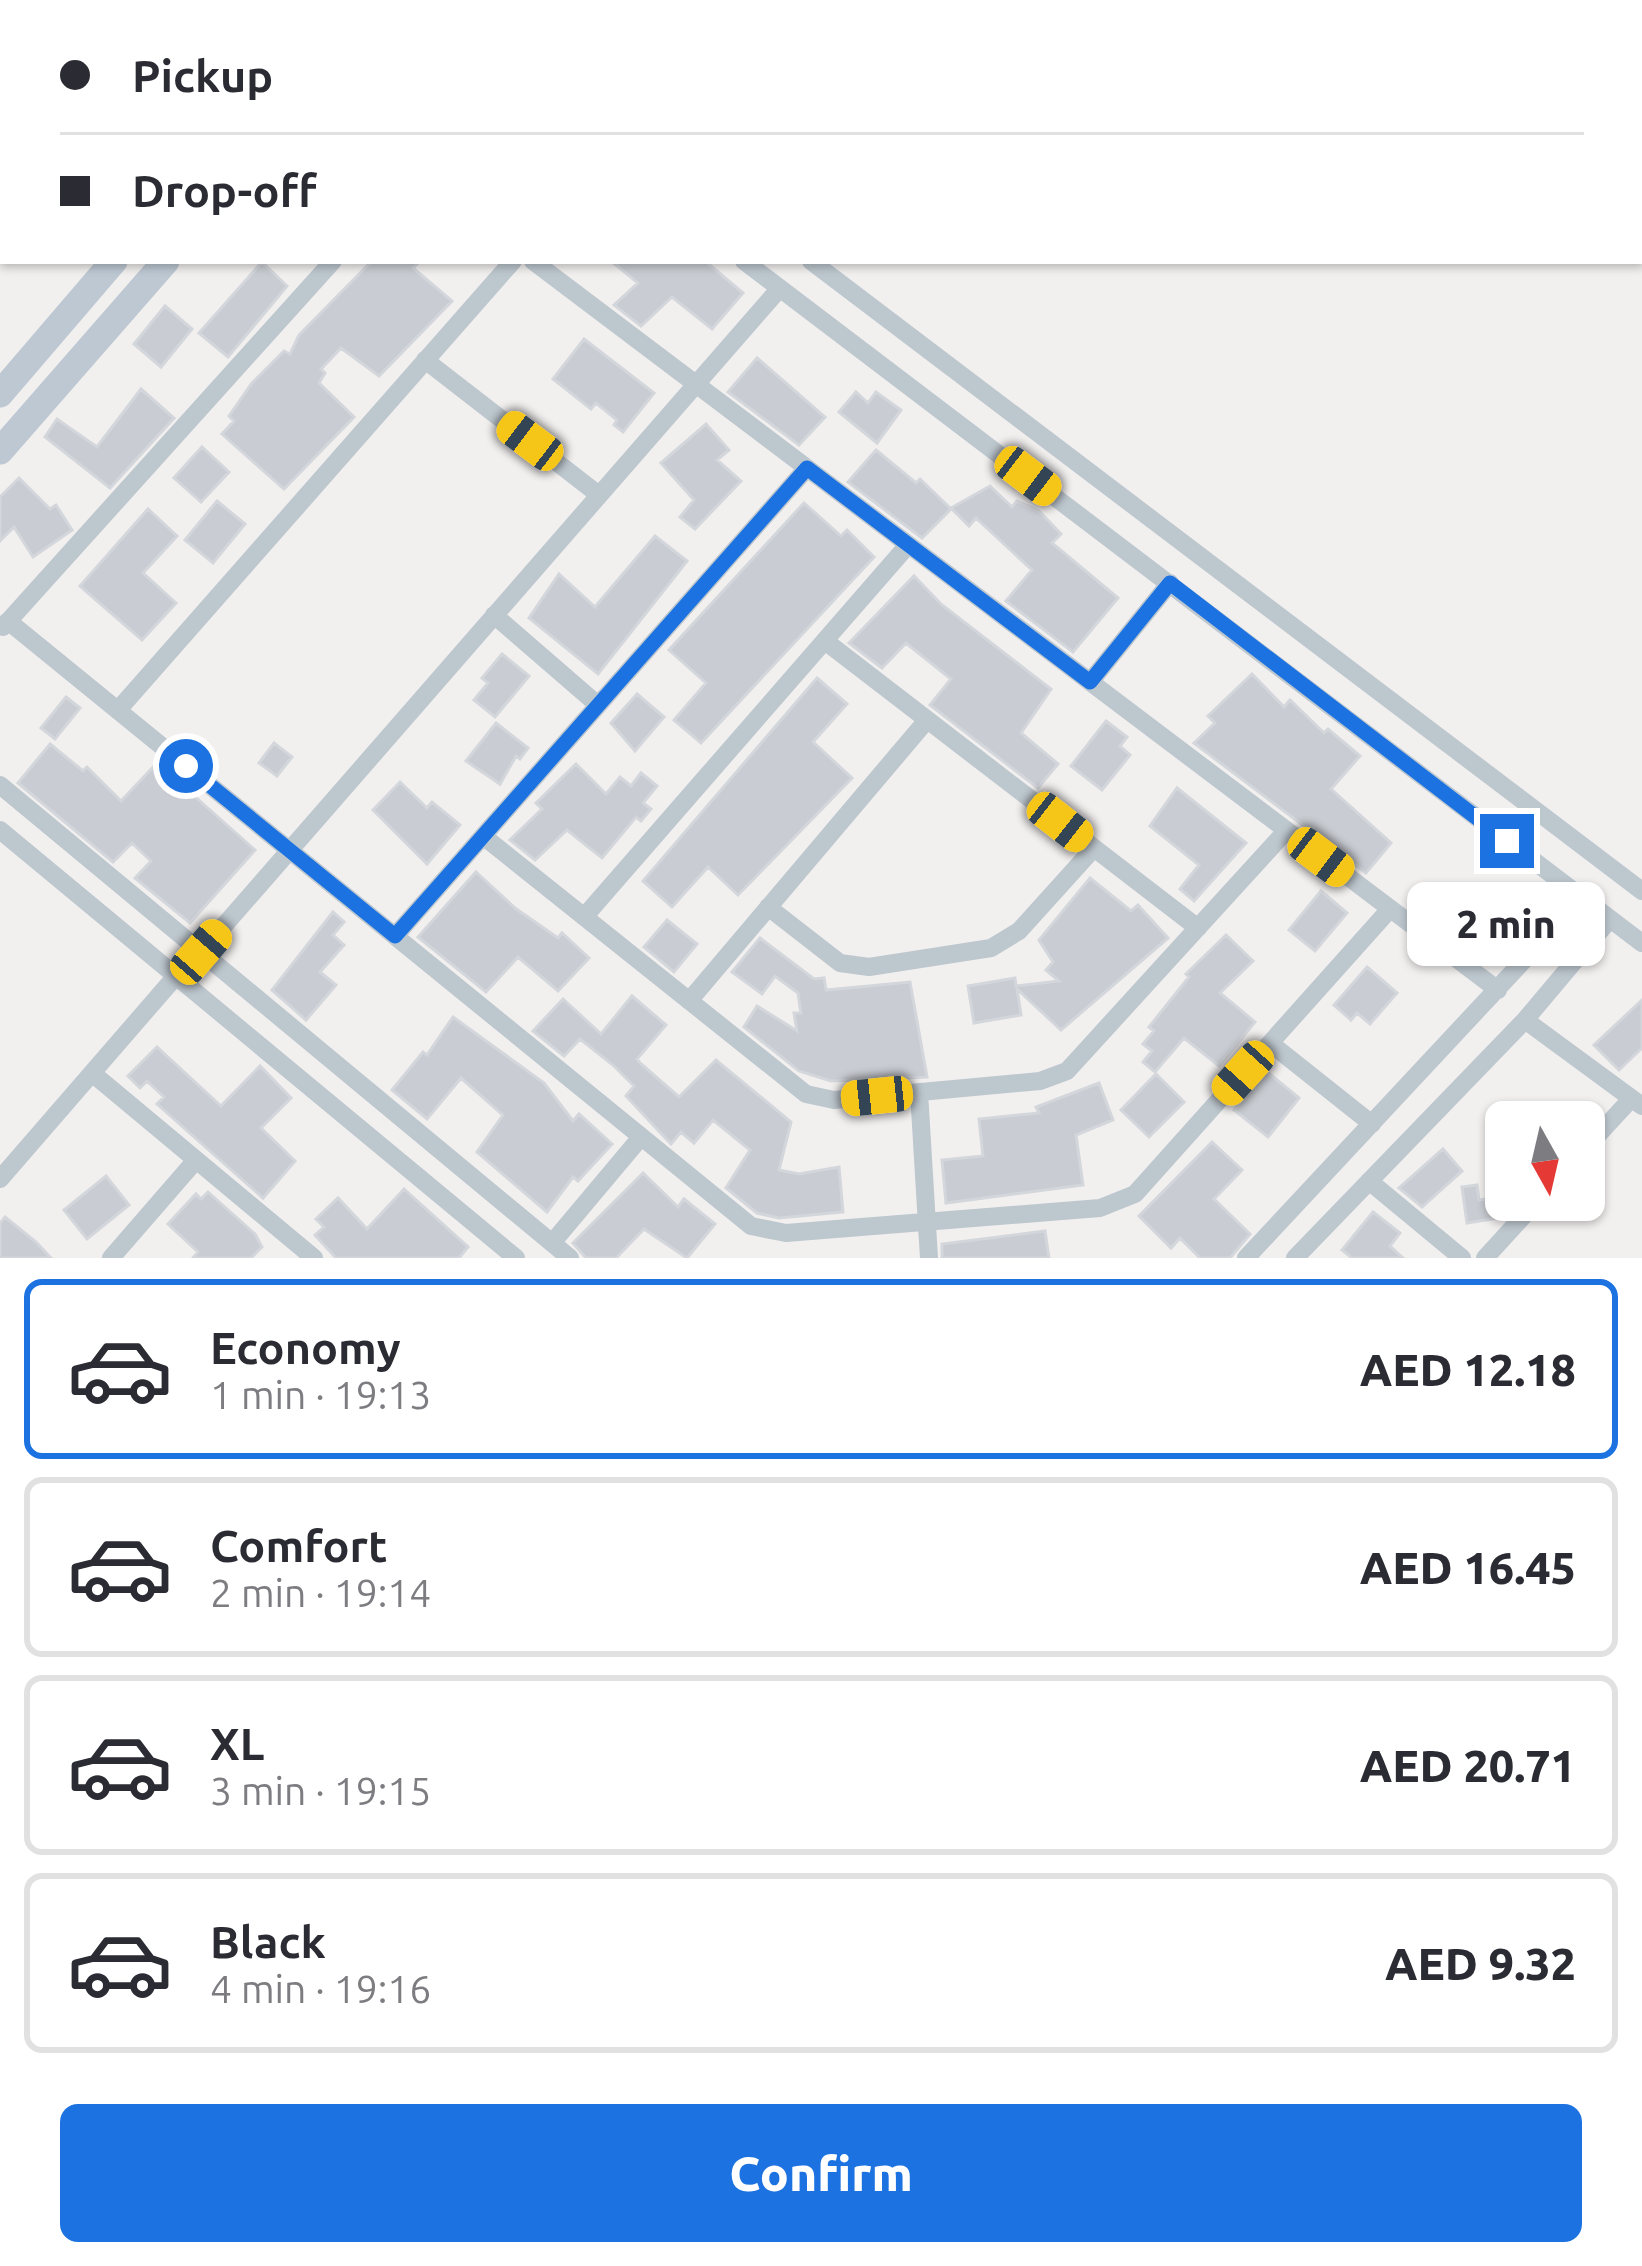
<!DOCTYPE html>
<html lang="en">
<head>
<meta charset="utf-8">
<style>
	:root { --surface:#fff; --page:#f2f2f3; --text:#2b2b33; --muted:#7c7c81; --line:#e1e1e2; --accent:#1b72e0 }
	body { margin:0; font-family:Ubuntu,sans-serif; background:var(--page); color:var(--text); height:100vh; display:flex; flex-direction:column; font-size:45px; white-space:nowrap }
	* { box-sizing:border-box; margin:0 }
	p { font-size:39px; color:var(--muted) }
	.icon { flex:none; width:66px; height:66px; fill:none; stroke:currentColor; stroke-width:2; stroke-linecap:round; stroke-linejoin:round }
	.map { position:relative; height:1258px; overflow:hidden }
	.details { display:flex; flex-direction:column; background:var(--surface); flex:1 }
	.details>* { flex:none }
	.guide { position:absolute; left:0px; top:0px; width:1644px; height:264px; box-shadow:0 3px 9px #0004; display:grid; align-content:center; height:264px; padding:0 60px; background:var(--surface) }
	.needle { width:78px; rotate:172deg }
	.controls { position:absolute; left:1485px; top:1101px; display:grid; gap:24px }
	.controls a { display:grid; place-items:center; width:120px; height:120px; border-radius:18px; background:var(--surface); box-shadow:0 3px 9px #0004; font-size:60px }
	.end { position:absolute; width:54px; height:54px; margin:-27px; border:15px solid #1b72e0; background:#fff; box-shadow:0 0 0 6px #fff }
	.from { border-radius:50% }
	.bubble { position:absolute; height:84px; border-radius:18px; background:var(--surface); box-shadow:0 3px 9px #0004; font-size:39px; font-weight:800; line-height:84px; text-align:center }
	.car { position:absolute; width:36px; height:72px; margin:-36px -18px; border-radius:15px; box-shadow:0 0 9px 3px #0007; background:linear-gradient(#f5c518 24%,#345 0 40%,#f5c518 0 76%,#345 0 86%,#f5c518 0) }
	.guide b { display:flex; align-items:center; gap:42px; height:114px; font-size:45px }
	.guide b+b { border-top:3px solid var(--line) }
	.guide i { width:30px; height:30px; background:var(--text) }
	ul { padding:21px 0 0; list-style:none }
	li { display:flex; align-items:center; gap:36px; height:180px; margin:0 24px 18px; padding:0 36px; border:6px solid var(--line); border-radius:18px }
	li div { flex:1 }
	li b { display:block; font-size:45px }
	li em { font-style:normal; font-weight:800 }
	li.selected { border-color:var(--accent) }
	li>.icon { width:108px; height:108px; stroke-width:1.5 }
	.primary-button { display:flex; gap:24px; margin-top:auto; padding:24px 60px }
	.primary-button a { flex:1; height:138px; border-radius:18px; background:var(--accent); color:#fff; font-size:48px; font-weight:800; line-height:138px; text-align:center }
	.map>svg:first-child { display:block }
	.building { fill:#c9ccd2; stroke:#d3d6db; stroke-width:3 }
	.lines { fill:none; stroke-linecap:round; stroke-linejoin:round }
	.street { stroke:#bdc7ce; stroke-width:18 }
	.secondary { stroke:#bdc8d3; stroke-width:27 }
	.route { stroke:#1b72e0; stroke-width:15 }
</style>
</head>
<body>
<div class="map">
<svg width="1642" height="1258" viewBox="0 0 1642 1258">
	<rect width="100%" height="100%" fill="#f2efef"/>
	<!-- building -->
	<path class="building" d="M372 261H420L413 268 452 301 379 376 341 348 321 369 325 373 319 383 354 417 284 489 222 434 234 421 229 416 252 383 284 351 290 354 299 335Z
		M611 261H705L743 293 712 329 672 297 641 326 614 305 638 283Z
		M262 262 287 286 228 357 199 333Z
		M165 306 192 329 161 367 134 344Z
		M584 339 654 393 623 432 614 425 617 420 596 403 591 409 553 379Z
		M757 358 825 417 799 445 728 392Z
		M141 389 174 418 110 488 45 437 57 419 97 447Z
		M856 392 868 403 876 392 901 410 877 443 839 412Z
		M706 424 729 450 717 460 741 481 695 529 680 517 694 500 661 463Z
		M202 447 229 472 201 502 174 478Z
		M876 450 916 483 920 479 951 509 922 538 848 482Z
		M19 478 50 509 56 505 72 530 33 557 14 527 0 541V497Z
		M990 486 1012 507 1017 501 1039 511 1061 534 1052 543 1118 598 1073 652 1006 601 1032 570 976 518 969 526 951 508Z
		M217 501 245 524 213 563 185 540Z
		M804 503 841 536 847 530 874 557 701 743 674 720 706 683 669 650Z
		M148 509 177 536 143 573 176 603 142 640 80 586Z
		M655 536 687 561 598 674 529 618 559 574 595 607Z
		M914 576 942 605 1051 689 1021 733 1058 764 1038 788 930 705 951 679 906 643 882 668 849 643Z
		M502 654 529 676 495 717 474 700 488 683 482 678Z
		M1252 674 1284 707 1290 700 1324 733 1328 729 1360 756 1331 789 1391 843 1366 873 1194 743 1215 723 1208 716Z
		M817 678 847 704 813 742 852 778 738 895 708 867 672 907 643 881Z
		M637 694 664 717 635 751 611 723Z
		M66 697 80 708 55 739 41 728Z
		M1106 721 1127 737 1120 746 1130 755 1102 790 1071 766Z
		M496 723 528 748 520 759 516 756 500 784 466 761Z
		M274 743 292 757 277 776 259 763Z
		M50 744 83 771 87 767 121 801 157 763 255 850 190 923 135 878 151 861 132 843 113 862 18 783Z
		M576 764 606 794 620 777 631 786 641 773 657 786 643 803 651 809 641 821 636 817 602 858 567 830 535 860 510 840 542 809 536 803Z
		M400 782 427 808 432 802 460 825 427 864 373 810Z
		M1177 788 1246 843 1194 901 1180 889 1199 865 1150 826Z
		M476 872 515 908 558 938 562 933 589 958 558 991 518 957 486 992 418 937Z
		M1090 878 1131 911 1138 905 1168 938 1061 1030 1017 989 1021 1015 974 1023 968 986 1015 978 1016 986 1059 981 1046 970 1053 962 1039 940Z
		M1321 891 1347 913 1315 951 1289 930Z
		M333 912 344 922 333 935 344 945 320 972 336 985 306 1020 272 990Z
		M667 920 697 944 674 972 644 947Z
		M1226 935 1253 961 1220 993 1255 1022 1219 1066 1184 1038 1155 1072 1143 1062 1152 1051 1143 1044 1154 1031 1149 1027 1189 977 1186 974Z
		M760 938 814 979 824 978 826 990 910 982 927 1077 831 1081 799 1071 744 1027 757 1006 797 1031 794 1013H801L798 993 775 976 762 994 732 972Z
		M1367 967 1397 993 1370 1024 1357 1013 1351 1020 1334 1005Z
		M632 996 666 1025 637 1059 640 1063 679 1097 716 1060 791 1122 779 1170 799 1174 839 1167 843 1212 779 1218 757 1213 726 1188 750 1150 713 1120 694 1143 681 1132 671 1144 626 1096 634 1086 613 1065 580 1039 564 1056 533 1031 563 999 601 1034Z
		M1642 1000V1048L1619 1070 1594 1045Z
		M453 1017 544 1083 573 1121 579 1114 612 1144 578 1181 573 1177 547 1212 477 1152 503 1115 461 1078 427 1119 392 1090 423 1052 427 1055Z
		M157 1047 221 1106 260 1066 291 1098 261 1128 295 1161 263 1198 157 1104 164 1097 147 1081 140 1088 128 1076Z
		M1266 1071 1299 1098 1268 1137 1234 1110Z
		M1156 1074 1184 1102 1149 1137 1121 1110Z
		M1099 1083 1113 1120 1076 1135 1083 1185 946 1203 942 1160 983 1156 979 1119 1039 1113 1036 1107Z
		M1212 1142 1242 1170 1214 1199 1250 1234 1230 1258H1200L1180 1238 1171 1248 1139 1216Z
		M1443 1149 1462 1171 1422 1207 1399 1188Z
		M643 1173 678 1207 684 1199 715 1224 687 1258 644 1229 616 1258H586L573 1243Z
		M106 1176 129 1205 87 1239 64 1210Z
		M1477 1185 1479 1200 1495 1198 1498 1218 1467 1223 1462 1187Z
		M404 1189 468 1247 459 1258H336L315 1235 324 1227 316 1219 338 1198 367 1229Z
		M208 1192 255 1234 262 1247 251 1258H193L198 1252 168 1224 196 1194 201 1199Z
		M1373 1212 1400 1233 1390 1246 1403 1258H1352L1342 1250Z
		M5 1217 36 1242 51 1258H0V1223Z
		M1045 1231 1049 1258H942V1244Z"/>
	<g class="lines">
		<!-- street -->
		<path class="street" d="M6 0 9 3
			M466 0 470 3
			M0 105 3 102
			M533 261 1498 990
			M744 261 1642 943
			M811 261 1642 891
			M425 360 599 495
			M494 615 598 705
			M8 621 751 1226 786 1233 1100 1208 1135 1194 1390 909
			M3 627 333 261
			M825 641 1198 928
			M1090 682 1170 583
			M118 710 513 261
			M0 785 570 1258
			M0 830 516 1258
			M483 836 806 1094 834 1100 1040 1081 1067 1071 1286 831
			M768 907 840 963 869 967 991 948 1019 931 1094 848
			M584 917 908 545
			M395 936 807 468
			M201 952 780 288
			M689 1001 927 720
			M1525 1020 1642 1106
			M1270 1043 1372 1124
			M92 1073 314 1258
			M919 1092 929 1258
			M1584 1150 1631 1099
			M0 1179 176 976
			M1369 1181 1462 1258
			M552 1243 641 1137
			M111 1258 196 1160
			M1246 1258 1582 898
			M1295 1258 1525 1020 1610 919
			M1485 1258 1538 1200"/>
		<!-- secondary -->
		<path class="secondary" d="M334 3 336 0
			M392 3 395 0
			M0 394 114 261
			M0 451 166 261"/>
	</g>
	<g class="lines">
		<!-- route -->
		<path class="route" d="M186 766 395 936 807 468 1090 682 1170 583 1507 841"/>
	</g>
</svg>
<div class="controls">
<a><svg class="needle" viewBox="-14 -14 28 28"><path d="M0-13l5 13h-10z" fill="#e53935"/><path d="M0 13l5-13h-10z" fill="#7c7c81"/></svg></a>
</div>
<i class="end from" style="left:186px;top:766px"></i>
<i class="end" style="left:1507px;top:841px"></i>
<div class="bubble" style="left:1407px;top:882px;width:198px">2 min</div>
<i class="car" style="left:530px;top:441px;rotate:307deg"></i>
<i class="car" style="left:1028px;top:476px;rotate:127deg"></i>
<i class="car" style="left:1060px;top:822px;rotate:128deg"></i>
<i class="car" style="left:1321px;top:857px;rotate:127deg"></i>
<i class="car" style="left:201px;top:952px;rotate:41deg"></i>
<i class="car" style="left:1243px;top:1073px;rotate:222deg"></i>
<i class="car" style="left:877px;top:1096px;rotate:264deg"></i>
<div class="guide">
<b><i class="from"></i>Pickup</b>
<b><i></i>Drop-off</b>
</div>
</div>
<section class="details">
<ul>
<li class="selected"><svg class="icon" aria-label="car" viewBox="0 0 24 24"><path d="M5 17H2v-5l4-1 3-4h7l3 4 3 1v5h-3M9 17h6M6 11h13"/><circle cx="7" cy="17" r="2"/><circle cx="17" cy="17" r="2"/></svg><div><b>Economy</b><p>1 min · 19:13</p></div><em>AED 12.18</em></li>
<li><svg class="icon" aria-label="car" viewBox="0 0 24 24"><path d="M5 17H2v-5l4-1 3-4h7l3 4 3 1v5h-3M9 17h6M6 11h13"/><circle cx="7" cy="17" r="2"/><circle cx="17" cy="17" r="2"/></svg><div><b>Comfort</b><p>2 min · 19:14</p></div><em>AED 16.45</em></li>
<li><svg class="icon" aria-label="car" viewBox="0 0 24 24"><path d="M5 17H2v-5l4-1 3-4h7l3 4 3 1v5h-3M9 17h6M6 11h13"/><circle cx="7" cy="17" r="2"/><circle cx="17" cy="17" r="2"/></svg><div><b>XL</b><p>3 min · 19:15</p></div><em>AED 20.71</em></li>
<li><svg class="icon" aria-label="car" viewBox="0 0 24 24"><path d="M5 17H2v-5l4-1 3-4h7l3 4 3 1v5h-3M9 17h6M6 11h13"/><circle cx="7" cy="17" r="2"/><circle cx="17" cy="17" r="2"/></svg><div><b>Black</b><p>4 min · 19:16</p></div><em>AED 9.32</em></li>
</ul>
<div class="primary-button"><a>Confirm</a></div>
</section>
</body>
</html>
